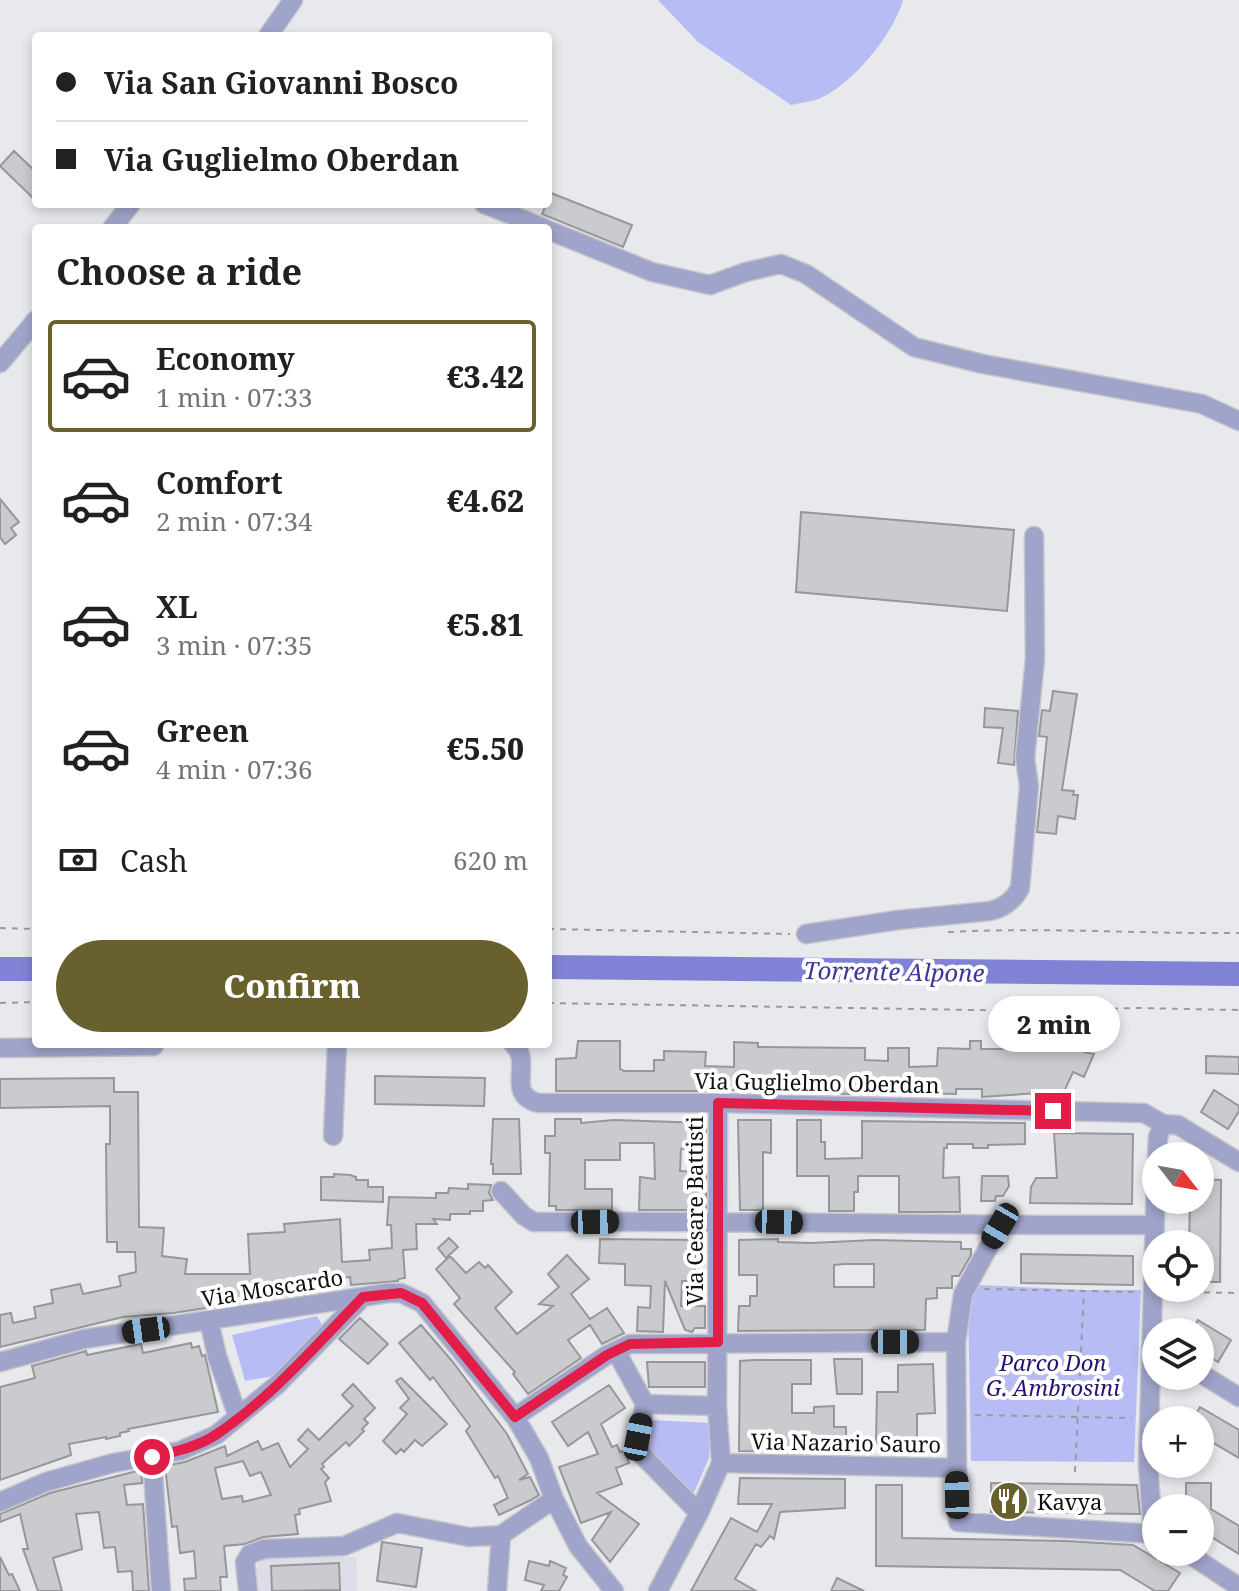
<!DOCTYPE html>
<html lang="en">
<head>
<meta charset="utf-8">
<style>
	:root { --surface:#fff; --page:#f2f2f2; --text:#202124; --muted:#757577; --line:#e0e0e0; --accent:#68612d }
	body { margin:0; font-family:"Noto Serif",serif; background:var(--page); color:var(--text); height:100vh; display:flex; flex-direction:column; font-size:30px; white-space:nowrap }
	* { box-sizing:border-box; margin:0 }
	p { font-size:26px; color:var(--muted) }
	.icon { flex:none; width:44px; height:44px; fill:none; stroke:currentColor; stroke-width:2; stroke-linecap:round; stroke-linejoin:round }
	.map { position:relative; flex:1; overflow:hidden }
	.details { position:absolute; left:32px; top:224px; width:520px; height:824px; display:flex; flex-direction:column; background:var(--surface); border-radius:8px; box-shadow:0 4px 12px #0003 }
	.details>* { flex:none }
	.guide { position:absolute; left:32px; top:32px; width:520px; height:176px; border-radius:8px; box-shadow:0 4px 12px #0003; display:grid; align-content:center; height:176px; padding:0 24px; background:var(--surface) }
	.needle { width:52px; rotate:121deg }
	.fabs { position:absolute; left:1142px; top:1142px; display:grid; gap:16px }
	.fabs a { display:grid; place-items:center; width:72px; height:72px; border-radius:50%; background:var(--surface); box-shadow:0 4px 12px #0003; font-size:40px }
	.end { position:absolute; width:36px; height:36px; margin:-18px; border:10px solid #e11d48; background:#fff; box-shadow:0 0 0 4px #fff }
	.from { border-radius:50% }
	.bubble { position:absolute; height:56px; border-radius:28px; background:var(--surface); box-shadow:0 4px 12px #0003; font-size:26px; font-weight:800; line-height:56px; text-align:center }
	.car { position:absolute; width:24px; height:48px; margin:-24px -12px; border-radius:10px; box-shadow:0 0 6px 2px #0007; background:linear-gradient(#222 24%,#8ab4d8 0 40%,#222 0 76%,#8ab4d8 0 86%,#222 0) }
	.guide b { display:flex; align-items:center; gap:28px; height:76px; font-size:30px }
	.guide b+b { border-top:2px solid var(--line) }
	.guide i { width:20px; height:20px; background:var(--text) }
	ul { padding:0; list-style:none }
	li { display:flex; align-items:center; gap:24px; height:112px; margin:0 16px 12px; padding:0 8px; border:4px solid transparent; border-radius:8px }
	li div { flex:1 }
	li b { display:block; font-size:30px }
	li em { font-style:normal; font-weight:800 }
	li.selected { border-color:var(--accent) }
	li>.icon { width:72px; height:72px; stroke-width:1.5 }
	h2 { padding:0 24px; font-size:36px; line-height:96px }
	.pay { display:flex; align-items:center; gap:20px; height:88px; padding:0 24px; font-size:30px }
	.pay p { margin-inline-start:auto }
	.button { display:flex; gap:16px; margin-top:auto; padding:16px 24px }
	.button a { flex:1; height:92px; border-radius:48px; background:var(--accent); color:#fff; font-size:32px; font-weight:800; line-height:92px; text-align:center }
	.map>svg:first-child { display:block }
	.built { fill:#dcdde8 }
	.green { fill:#b8bcf4 }
	.lines { fill:none; stroke-linecap:round; stroke-linejoin:round }
	.river { stroke:#7f82d5; stroke-width:24 }
	.building { fill:#cacbcf; stroke:#97979b; stroke-width:2; fill-rule:evenodd }
	.minor-casing { stroke:#c6c6ca; stroke-width:21 }
	.path { stroke:#9a9b9d; stroke-width:2; stroke-dasharray:6 6; stroke-linecap:butt }
	.minor { stroke:#a0a4ca; stroke-width:18 }
	.route { stroke:#e11d48; stroke-width:10 }
	.labels { text-anchor:middle; dominant-baseline:central; stroke-width:8; stroke-linejoin:round; paint-order:stroke }
	.street-label { font-size:22px; fill:#111112; stroke:#fff }
	.park-label { font-size:22px; font-style:italic; fill:#261274; stroke:#fff }
	.poi-label { font-size:22px; fill:#111112; stroke:#fff; text-anchor:start }
	.water-label { font-size:24px; font-style:italic; fill:#3f3798; stroke:#fff }
</style>
</head>
<body>
<div class="map">
<svg width="1239" height="1591" viewBox="0 0 1239 1591">
	<rect width="100%" height="100%" fill="#e8e9ed"/>
	<!-- built -->
	<path class="built" d="M269 1557H356L357 1591H256L255 1571 260 1562Z"/>
	<!-- green -->
	<path class="green" d="M658 0H903C894 34 850 88 816 100 808 102 799 103 791 105L698 42Z
		M979 1285 1084 1290H1141L1134 1462 971 1461 968 1302Z
		M317 1316 323 1327 274 1376 245 1381 232 1335Z
		M651 1420 711 1423 709 1458 693 1495 650 1452Z"/>
	<g class="lines">
		<!-- river -->
		<path class="river" d="M548 967 1239 974
			M0 969H36"/>
	</g>
	<!-- building -->
	<path class="building" d="M14 151 36 172V201L0 166Z
		M551 193 632 225 623 247 542 214Z
		M0 499 19 522 11 528 16 535 5 544 0 537Z
		M801 512 1014 530 1007 611 796 592Z
		M1053 691 1077 694 1062 790 1074 791 1073 795H1078L1075 819 1058 816 1056 834 1037 832 1047 737 1039 736 1042 710 1050 711Z
		M985 708 1018 711 1014 765 998 763 1003 728 984 727Z
		M578 1041H620V1069L624 1071H654V1060H664V1051L706 1052 705 1066 734 1067V1042L758 1043V1047L865 1048V1060L888 1061V1048H909V1067L937 1066 938 1048 970 1049V1041H981V1049H1068L1075 1046 1084 1052 1094 1054 1084 1077 1073 1072 1062 1096 1048 1090V1096L1040 1095 1039 1093 982 1097V1089H956V1094L849 1091V1094L707 1089V1091H556V1059L576 1058Z
		M1206 1056 1239 1057V1074L1206 1073Z
		M375 1076 485 1078 484 1106 375 1104Z
		M114 1078V1092H138L139 1227 164 1228 162 1256 187 1259 185 1274H250L248 1234 285 1232 284 1224 340 1219 342 1262 370 1260 369 1250 392 1248 391 1225H387L389 1197 436 1198V1193H448L449 1188 468 1189V1184L491 1185 489 1193 493 1200 483 1201V1211H470V1214H450V1220L433 1219 437 1224H416L417 1249 403 1250 405 1278 398 1279V1281L351 1285 350 1277 283 1283 286 1296 173 1313 123 1317 0 1347V1315L11 1313 13 1323 36 1318 34 1307 53 1303 51 1290 80 1284 83 1294 121 1286 119 1276 136 1272 135 1252H117V1242H107L106 1144H110V1106L0 1108V1079Z
		M1214 1090 1239 1106V1111L1228 1129 1201 1112Z
		M493 1119H519L521 1174H493V1164H491Z
		M555 1119H581V1123L614 1120 706 1123V1147L681 1149 680 1171 706 1172V1210H639L640 1177 655 1179 654 1143H620V1160H585V1189H612V1210H556V1206H549L550 1153H545V1136H555Z
		M738 1120H771V1153L763 1152V1210H740Z
		M797 1120H821V1142H825V1159L862 1158V1121L1025 1123V1144L988 1145V1148H973V1144H947V1148H944L943 1178 959 1177 960 1212H899V1176H858V1192H854V1211H829V1176H797Z
		M1054 1133 1133 1134 1132 1204 1030 1203 1031 1187 1036 1178H1057Z
		M334 1174 350 1175 356 1177V1180H368V1187H383V1202L321 1200V1177H334Z
		M982 1176H1008L1009 1186 1003 1196H996L995 1201H981Z
		M1200 1179 1221 1180 1220 1282H1200V1244H1189L1190 1200H1200Z
		M449 1238 458 1247 446 1258 438 1248Z
		M600 1239 695 1240V1281H682L681 1306H705V1328H695L692 1332 685 1330 665 1281 663 1332 637 1331 638 1307 650 1308 651 1286 625 1285V1264L599 1263Z
		M778 1239V1242L811 1243 874 1240 961 1242V1249H971V1255L959 1276H952V1288H937V1298L926 1299 925 1330 738 1331 739 1306H750V1296H757V1275H739V1240ZM845 1264H874V1287H834V1265Z
		M1021 1254 1133 1256V1285L1021 1283Z
		M567 1255 589 1279 571 1294 590 1319 607 1308 624 1333 602 1344 590 1325 568 1340 581 1358 528 1394 513 1374 515 1372 454 1304 460 1298 436 1269 450 1256 466 1273 479 1262 485 1268 488 1265 512 1292 495 1308 517 1334 553 1306 539 1304 559 1287 548 1274Z
		M360 1318 388 1344 368 1364 339 1339Z
		M1198 1320 1231 1340 1218 1362 1200 1351V1332H1191Z
		M421 1325 452 1361 507 1434 528 1474 519 1480 530 1477 539 1495 531 1500 499 1515 494 1505 508 1498 498 1476 495 1478 466 1431 470 1426 433 1377 430 1380 399 1343Z
		M191 1343 192 1348 199 1346 202 1356 205 1355 218 1412 128 1429 129 1431 120 1433V1436L106 1439V1437L69 1444 71 1455 0 1480V1387L35 1378 32 1366 86 1351 87 1355 141 1344 143 1353Z
		M834 1359H862V1394H837Z
		M754 1360H811V1384H792V1413H814V1407L834 1406V1427H846V1452L739 1451 740 1361Z
		M647 1362H705V1387H649Z
		M933 1364 935 1413 917 1414V1450L884 1448 876 1441 877 1392H898V1365Z
		M401 1378 447 1424 422 1446 415 1440 404 1452 401 1449 396 1454 383 1441 407 1414 400 1408 409 1399 396 1381Z
		M353 1384 375 1408 364 1419 368 1423 362 1429 364 1431 349 1446 346 1442 322 1464 324 1467 321 1469 329 1478 325 1482 331 1501 299 1509 300 1514 295 1515 298 1534 263 1537 245 1544 224 1546 227 1577H220L221 1591H185L184 1579 196 1578 194 1551 180 1553 177 1526 172 1527 165 1466 185 1462 225 1446 227 1456 258 1441 262 1450 278 1443 290 1467 308 1449 298 1440 308 1429 319 1440 353 1406 342 1395ZM243 1461 250 1476 261 1472 271 1495 243 1502 242 1496 222 1499 215 1468Z
		M609 1385 625 1408 601 1424 612 1447 617 1445 620 1452 624 1451 629 1463 616 1468 622 1484 597 1493 639 1524 610 1562 592 1540 611 1512 581 1523 559 1467 598 1454 588 1432 568 1446 552 1422Z
		M1200 1407 1239 1430V1458L1200 1435V1420H1192Z
		M141 1470 142 1483 124 1485 127 1505 143 1504 149 1591H133L132 1571 118 1572 115 1547 104 1548 99 1512 76 1514 82 1549 53 1558 62 1591H38L23 1549H28L20 1514 0 1522V1514L50 1493Z
		M740 1478 845 1479V1508L780 1512 774 1539 770 1536 761 1547 756 1544 735 1579 756 1591H691L731 1518 757 1532 772 1504H738Z
		M991 1483 1137 1485 1140 1514 991 1512Z
		M1186 1483H1211V1509L1239 1526V1554L1200 1530V1508H1186Z
		M876 1485H902V1538L1066 1541 1133 1545 1180 1573 1168 1591H1155L1120 1570 876 1566Z
		M382 1542 422 1548 416 1587 377 1581Z
		M0 1557 9 1575 12 1574 20 1591H0Z
		M529 1561 549 1566 550 1561 566 1568 563 1575 567 1577 559 1591H541L544 1585 525 1580Z
		M339 1563 340 1590 272 1591 271 1566Z
		M837 1578 864 1591H831Z"/>
	<g class="lines">
		<!-- minor casing -->
		<g class="minor-casing">
			<path id="minor" d="M268 36 293 0
				M484 204 544 228
				M112 228 131 204
				M548 230 652 272 710 285 746 272 781 264 806 274 914 347 983 364 1202 404 1239 421
				M0 363 36 320
				M806 934 898 920 990 911C1003 908 1014 900 1020 888L1029 786 1025 758 1035 659 1034 536
				M513 1044C534 1061 504 1094 538 1103H718L1144 1113 1163 1124 1178 1125 1239 1162
				M0 1048 154 1046
				M333 1136 337 1044
				M1157 1156 1158 1137 1163 1124
				M501 1191 524 1216 534 1222C741 1220 947 1226 1154 1225
				M209 1321 217 1356 238 1417
				M616 1351 645 1404 638 1437 642 1455 699 1513
				M0 1362 84 1339 388 1293H401L422 1303 515 1417 539 1458 554 1499 578 1546 614 1591
				M1200 1373 1239 1397
				M645 1404 717 1406
				M515 1417 607 1355 630 1344 956 1342
				M152 1457 161 1591
				M721 1463 957 1468 958 1522 1156 1534
				M957 1468 956 1342 963 1294 1000 1226
				M0 1502 46 1482 113 1463 180 1451 216 1435 278 1384 363 1297
				M1153 1532 1148 1465 1156 1180
				M1186 1552 1239 1587
				M248 1591 245 1562 250 1554 264 1549 344 1546 397 1523 469 1537 501 1535 554 1499
				M497 1591 501 1535
				M658 1591 699 1513 721 1463 717 1406 718 1103"/>
		</g>
		<!-- path -->
		<path class="path" d="M0 928 36 929
			M548 929 790 934
			M948 932C1045 927 1142 934 1239 933
			M0 1003 36 1002
			M548 1003 1036 1011 1136 1008 1239 1010
			M984 1289 1138 1292
			M1168 1292 1239 1293
			M975 1415 1132 1418
			M1075 1472 1084 1292"/>
		<!-- minor -->
		<use href="#minor" class="minor"/>
	</g>
	<g class="lines">
		<!-- route -->
		<path class="route" d="M152 1457C174 1452 198 1447 217 1434 272 1397 317 1344 363 1297L401 1293 422 1303 515 1417 607 1355 630 1344 718 1342V1103L1053 1111"/>
	</g>
	<!-- icons -->
	<defs>
		<g id="restaurant-disc" transform="scale(2)"><circle r="9.5" fill="#68612d" stroke="#fff"/><path d="M-5-6h1v4h1v-4h1v4h1v-4h1v5L-1.5 .5V6h-2V.5L-5-1ZM5-6V6H3V1.5H1.5Q1.5-4 5-6Z" fill="#fff"/></g>
	</defs>
	<g fill-rule="evenodd">
		<use href="#restaurant-disc" x="1009" y="1501"/>
	</g>
	<g class="labels">
		<!-- street labels -->
		<g class="street-label">
			<text transform="translate(817 1082) rotate(1)">Via Guglielmo Oberdan</text>
			<text transform="translate(694 1211) rotate(-90)">Via Cesare Battisti</text>
			<text transform="translate(272 1287) rotate(-9)">Via Moscardo</text>
			<text transform="translate(846 1442) rotate(1)">Via Nazario Sauro</text>
		</g>
		<!-- park labels -->
		<g class="park-label">
			<text x="1053" y="1362">Parco Don<tspan x="1053" dy="25">G. Ambrosini</tspan></text>
		</g>
		<!-- poi labels -->
		<g class="poi-label">
			<text x="1037" y="1501">Kavya</text>
		</g>
		<!-- water labels -->
		<g class="water-label">
			<text transform="translate(894 971) rotate(1)">Torrente Alpone</text>
		</g>
	</g>
</svg>
<div class="fabs">
<a><svg class="needle" viewBox="-14 -14 28 28"><path d="M0-13l5 13h-10z" fill="#e53935"/><path d="M0 13l5-13h-10z" fill="#757577"/></svg></a>
<a><svg class="icon" aria-label="locate" viewBox="0 0 24 24"><circle cx="12" cy="12" r="6"/><path d="M12 2v4M12 18v4M2 12h4M18 12h4"/></svg></a>
<a><svg class="icon" aria-label="layers" viewBox="0 0 24 24"><path d="M12 4l9 5-9 5-9-5zM3 14l9 5 9-5"/></svg></a>
<a>+</a>
<a>−</a>
</div>
<i class="end from" style="left:152px;top:1457px"></i>
<i class="end" style="left:1053px;top:1111px"></i>
<div class="bubble" style="left:988px;top:996px;width:132px">2 min</div>
<i class="car" style="left:595px;top:1222px;rotate:89deg"></i>
<i class="car" style="left:779px;top:1222px;rotate:91deg"></i>
<i class="car" style="left:1000px;top:1226px;rotate:210deg"></i>
<i class="car" style="left:146px;top:1330px;rotate:262deg"></i>
<i class="car" style="left:895px;top:1342px;rotate:90deg"></i>
<i class="car" style="left:638px;top:1437px;rotate:11deg"></i>
<i class="car" style="left:957px;top:1495px;rotate:359deg"></i>
<div class="guide">
<b><i class="from"></i>Via San Giovanni Bosco</b>
<b><i></i>Via Guglielmo Oberdan</b>
</div>
<section class="details">
<h2>Choose a ride</h2>
<ul>
<li class="selected"><svg class="icon" aria-label="car" viewBox="0 0 24 24"><path d="M5 17H2v-5l4-1 3-4h7l3 4 3 1v5h-3M9 17h6M6 11h13"/><circle cx="7" cy="17" r="2"/><circle cx="17" cy="17" r="2"/></svg><div><b>Economy</b><p>1 min · 07:33</p></div><em>€3.42</em></li>
<li><svg class="icon" aria-label="car" viewBox="0 0 24 24"><path d="M5 17H2v-5l4-1 3-4h7l3 4 3 1v5h-3M9 17h6M6 11h13"/><circle cx="7" cy="17" r="2"/><circle cx="17" cy="17" r="2"/></svg><div><b>Comfort</b><p>2 min · 07:34</p></div><em>€4.62</em></li>
<li><svg class="icon" aria-label="car" viewBox="0 0 24 24"><path d="M5 17H2v-5l4-1 3-4h7l3 4 3 1v5h-3M9 17h6M6 11h13"/><circle cx="7" cy="17" r="2"/><circle cx="17" cy="17" r="2"/></svg><div><b>XL</b><p>3 min · 07:35</p></div><em>€5.81</em></li>
<li><svg class="icon" aria-label="car" viewBox="0 0 24 24"><path d="M5 17H2v-5l4-1 3-4h7l3 4 3 1v5h-3M9 17h6M6 11h13"/><circle cx="7" cy="17" r="2"/><circle cx="17" cy="17" r="2"/></svg><div><b>Green</b><p>4 min · 07:36</p></div><em>€5.50</em></li>
</ul>
<div class="pay"><svg class="icon" aria-label="cash" viewBox="0 0 24 24"><path d="M3 7h18v10H3z"/><circle cx="12" cy="12" r="2"/></svg>Cash<p>620 m</p></div>
<div class="button"><a>Confirm</a></div>
</section>
</div>
</body>
</html>
